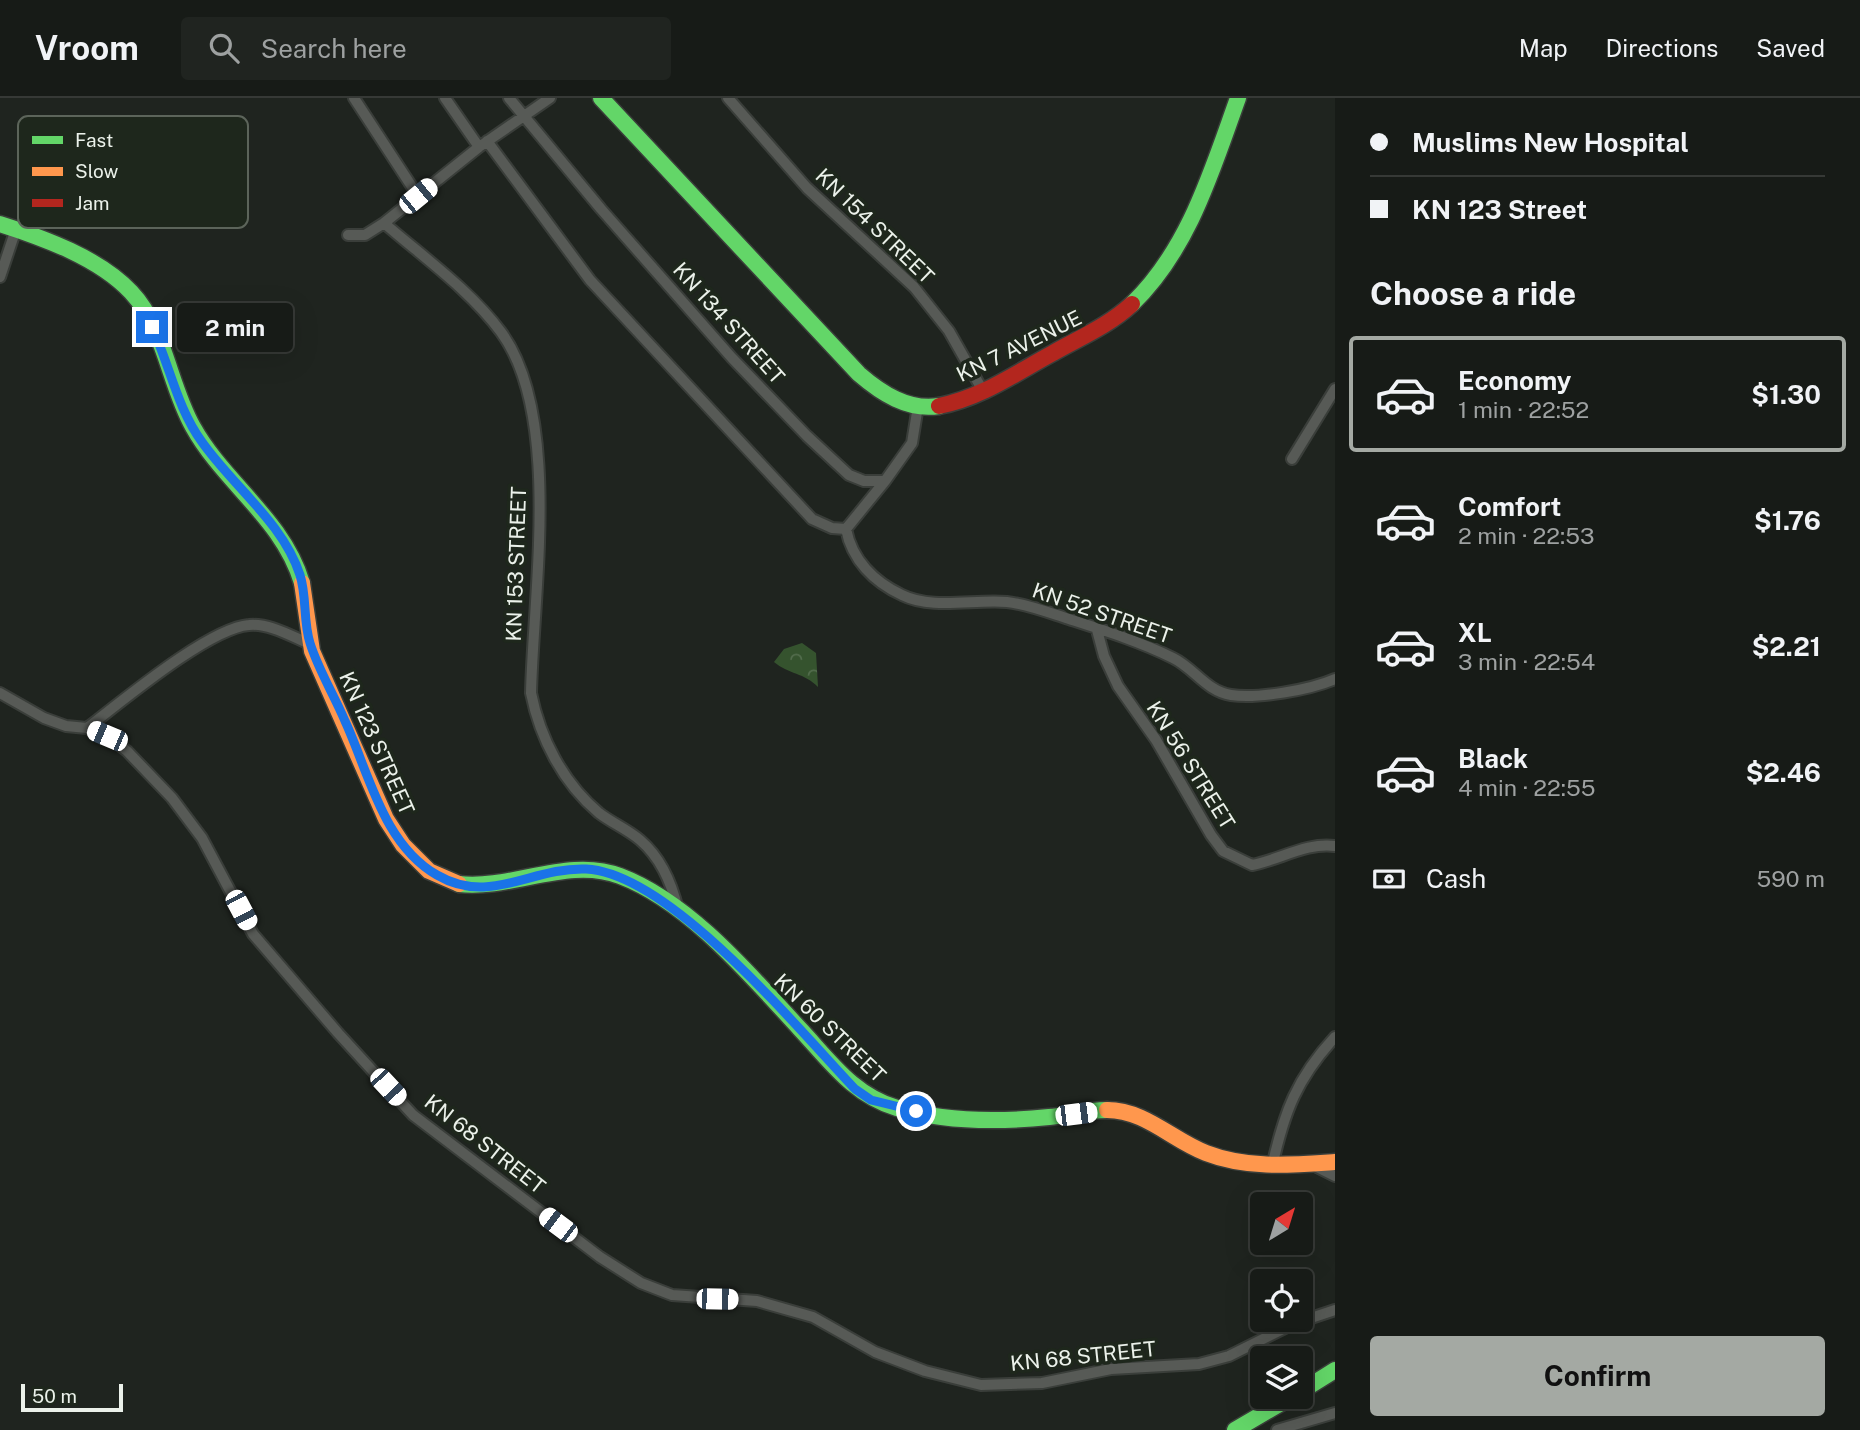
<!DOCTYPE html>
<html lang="en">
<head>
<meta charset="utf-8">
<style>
	:root { --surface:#171b17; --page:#202420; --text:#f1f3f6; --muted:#9ea1a1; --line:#363936; --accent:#a4a9a3 }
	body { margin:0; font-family:"Public Sans",sans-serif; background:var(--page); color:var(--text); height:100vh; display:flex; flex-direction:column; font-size:26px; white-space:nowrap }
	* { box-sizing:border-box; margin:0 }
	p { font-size:23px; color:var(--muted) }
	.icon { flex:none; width:38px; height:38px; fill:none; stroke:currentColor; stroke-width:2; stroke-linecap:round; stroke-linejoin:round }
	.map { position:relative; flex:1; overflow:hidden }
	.panel { display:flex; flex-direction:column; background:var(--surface); width:525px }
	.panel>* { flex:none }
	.guide { display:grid; align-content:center; height:154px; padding:0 35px; background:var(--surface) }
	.needle { width:46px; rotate:38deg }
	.tools { position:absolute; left:1250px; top:1094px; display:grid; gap:14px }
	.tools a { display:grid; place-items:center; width:63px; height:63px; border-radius:7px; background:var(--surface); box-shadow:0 7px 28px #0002,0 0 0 2px var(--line); font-size:35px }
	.scale { position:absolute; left:21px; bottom:18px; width:102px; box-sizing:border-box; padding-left:7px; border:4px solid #ebf1ea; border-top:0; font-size:19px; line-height:24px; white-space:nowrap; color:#ebf1ea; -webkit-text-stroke:5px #1e271c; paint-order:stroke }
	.end { position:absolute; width:32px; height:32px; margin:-16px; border:9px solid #1a73e8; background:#fff; box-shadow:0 0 0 4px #fff }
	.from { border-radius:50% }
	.bubble { position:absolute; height:49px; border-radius:7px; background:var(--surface); box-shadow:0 7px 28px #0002,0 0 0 2px var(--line); font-size:23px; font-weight:700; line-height:49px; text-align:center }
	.car { position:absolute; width:21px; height:42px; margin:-21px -10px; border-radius:9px; box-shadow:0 0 5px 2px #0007; background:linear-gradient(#fff 24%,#345 0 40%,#fff 0 76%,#345 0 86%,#fff 0) }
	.guide b { display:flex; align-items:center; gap:24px; height:66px; font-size:26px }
	.guide b+b { border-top:2px solid var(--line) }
	.guide i { width:18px; height:18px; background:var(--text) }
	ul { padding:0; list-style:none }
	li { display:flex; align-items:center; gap:21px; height:116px; margin:0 14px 10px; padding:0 21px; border:4px solid transparent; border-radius:7px }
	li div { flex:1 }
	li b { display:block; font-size:26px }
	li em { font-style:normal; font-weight:700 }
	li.on { border-color:var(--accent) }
	li>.icon { width:63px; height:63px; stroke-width:1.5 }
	h2 { padding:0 35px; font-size:32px; line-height:84px }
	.pay { display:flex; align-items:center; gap:18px; height:77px; padding:0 35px; font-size:26px }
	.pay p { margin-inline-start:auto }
	.primary-button { display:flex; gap:14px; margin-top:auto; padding:14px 35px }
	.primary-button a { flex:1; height:80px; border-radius:7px; background:var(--accent); color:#111; font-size:28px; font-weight:700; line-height:80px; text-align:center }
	header { display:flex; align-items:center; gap:42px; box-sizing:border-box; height:98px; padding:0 35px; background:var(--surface); border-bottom:2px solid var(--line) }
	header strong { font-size:33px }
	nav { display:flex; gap:38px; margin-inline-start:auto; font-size:24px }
	.search { width:490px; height:63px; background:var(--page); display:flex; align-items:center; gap:18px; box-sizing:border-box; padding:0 24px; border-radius:7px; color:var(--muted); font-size:26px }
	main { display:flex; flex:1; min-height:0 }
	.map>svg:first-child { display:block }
	.forest { fill:url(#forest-crowns) }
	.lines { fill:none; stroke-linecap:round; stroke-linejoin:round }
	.street-casing { stroke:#3a3e3a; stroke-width:14 }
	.fast-casing { stroke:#3a3e3a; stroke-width:19 }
	.slow-casing { stroke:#3a3e3a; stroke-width:19 }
	.jam-casing { stroke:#3a3e3a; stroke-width:19 }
	.street { stroke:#575a56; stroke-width:10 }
	.fast { stroke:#63d668; stroke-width:16 }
	.slow { stroke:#ff974d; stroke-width:16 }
	.jam { stroke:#b3261e; stroke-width:16 }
	.route { stroke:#1a73e8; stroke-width:9 }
	.labels { text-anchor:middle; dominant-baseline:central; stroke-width:7; stroke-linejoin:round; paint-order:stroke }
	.street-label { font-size:21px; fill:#ebf1ea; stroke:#1e271c }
	.key { fill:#1e271c; stroke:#5c645a; stroke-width:2 }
	.key-label { font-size:19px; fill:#ebf1ea }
</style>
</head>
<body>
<header>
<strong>Vroom</strong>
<div class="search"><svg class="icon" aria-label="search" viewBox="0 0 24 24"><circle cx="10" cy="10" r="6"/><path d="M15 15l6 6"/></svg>Search here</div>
<nav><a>Map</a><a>Directions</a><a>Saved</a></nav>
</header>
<main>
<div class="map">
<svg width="1335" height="1332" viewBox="0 0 1335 1332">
	<defs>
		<pattern id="forest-crowns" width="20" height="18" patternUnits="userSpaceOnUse" patternTransform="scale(1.75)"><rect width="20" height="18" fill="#35532e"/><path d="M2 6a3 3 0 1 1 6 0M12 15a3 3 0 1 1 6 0" fill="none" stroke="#526c4c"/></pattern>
	</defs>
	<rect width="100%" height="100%" fill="#1f241f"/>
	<!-- forest -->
	<path class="forest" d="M802 545 816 555 818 589C805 575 788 576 774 564L784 551Z"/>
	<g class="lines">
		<!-- street casing -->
		<g class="street-casing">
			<path id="street" d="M354 0 418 98
				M445 0 479 49
				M509 0 601 111 732 260 807 338 849 377 864 383H885L912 345 918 308
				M728 0 807 90 914 189 949 233 983 293
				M487 43 590 182 812 421 832 430 846 431
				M384 125C423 159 470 192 501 234 562 317 533 496 531 595 540 640 563 685 599 715 612 725 627 731 640 742 660 759 672 786 678 812
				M348 137H365L384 125 479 49 550 0
				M0 179 16 131
				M1292 361 1335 291
				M885 383 846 431C852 462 874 484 902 497 932 512 974 501 1007 504 1027 506 1050 515 1069 521 1103 532 1141 544 1173 560 1194 570 1206 593 1231 597 1257 601 1310 592 1335 581
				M1097 532 1104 558 1118 588 1156 642 1211 737 1223 753 1252 767C1279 762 1307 744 1335 748
				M0 595 44 620 66 628 87 630 107 638 127 653 172 700 202 740 253 836 338 935 413 1017 600 1159 641 1185 672 1197 757 1203 813 1219 875 1254 925 1273 981 1287 1042 1285 1111 1271 1199 1266 1229 1258 1293 1226 1335 1212
				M87 630C121 604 209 530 249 527 269 525 291 538 310 546
				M1313 1067 1335 1078
				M1272 1069C1284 1014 1297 980 1335 939
				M1277 1332 1335 1315"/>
		</g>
		<!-- fast casing -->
		<g class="fast-casing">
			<path id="fast" d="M601 0 859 276C881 295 908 313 939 308
				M0 126C44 140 99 160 131 194 165 230 169 287 193 329 224 385 283 421 302 485
				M1132 206C1189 151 1212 72 1238 0
				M459 786C513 792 568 758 620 778 689 804 751 878 800 931 830 963 853 997 897 1010 945 1024 1000 1024 1049 1019 1069 1017 1087 1012 1107 1012
				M1300 1294 1335 1272
				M1235 1332 1293 1298"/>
		</g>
		<!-- slow casing -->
		<g class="slow-casing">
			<path id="slow" d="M302 485 312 553 386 721 403 747 429 773 459 786
				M1107 1012C1145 1012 1172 1042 1206 1055 1247 1071 1291 1067 1335 1064"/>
		</g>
		<!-- jam casing -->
		<g class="jam-casing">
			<path id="jam" d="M939 308C981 300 1016 275 1053 255 1081 239 1108 228 1132 206"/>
		</g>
		<!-- street -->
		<use href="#street" class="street"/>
		<!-- fast -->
		<use href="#fast" class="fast"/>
		<!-- slow -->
		<use href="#slow" class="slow"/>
		<!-- jam -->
		<use href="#jam" class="jam"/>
	</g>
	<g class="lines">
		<!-- route -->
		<path class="route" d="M152 229C170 268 177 310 202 344 233 388 283 425 300 477 307 499 303 523 310 545 318 571 334 597 345 623 369 675 383 746 437 777 490 808 531 769 586 771 670 775 797 930 855 991L871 1002 916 1013"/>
	</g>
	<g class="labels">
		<!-- street labels -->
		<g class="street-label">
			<text transform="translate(875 128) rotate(44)">KN 154 STREET</text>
			<text transform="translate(729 225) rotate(48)">KN 134 STREET</text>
			<text transform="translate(1019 248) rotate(-26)">KN 7 AVENUE</text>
			<text transform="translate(516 466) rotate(-88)">KN 153 STREET</text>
			<text transform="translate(1102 515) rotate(19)">KN 52 STREET</text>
			<text transform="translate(377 645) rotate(66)">KN 123 STREET</text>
			<text transform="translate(1191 667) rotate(58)">KN 56 STREET</text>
			<text transform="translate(830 930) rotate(44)">KN 60 STREET</text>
			<text transform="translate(485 1046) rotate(38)">KN 68 STREET</text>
			<text transform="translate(1083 1258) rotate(-6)">KN 68 STREET</text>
		</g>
	</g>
	<!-- legend -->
	<rect x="18" y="18" width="230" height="112" rx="10" class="key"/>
	<rect x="32" y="38" width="31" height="8" fill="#63d668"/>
	<rect x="32" y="69" width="31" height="9" fill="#ff974d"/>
	<rect x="32" y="101" width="31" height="8" fill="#b3261e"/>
	<g class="key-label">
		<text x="75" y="49">Fast</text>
		<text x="75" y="80">Slow</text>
		<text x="75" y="112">Jam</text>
	</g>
</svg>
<div class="tools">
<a><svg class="needle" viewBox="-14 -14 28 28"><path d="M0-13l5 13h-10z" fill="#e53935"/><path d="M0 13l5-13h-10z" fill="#9ea1a1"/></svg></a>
<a><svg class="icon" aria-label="locate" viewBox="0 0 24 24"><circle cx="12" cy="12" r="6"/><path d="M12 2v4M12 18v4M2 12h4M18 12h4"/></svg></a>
<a><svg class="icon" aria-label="layers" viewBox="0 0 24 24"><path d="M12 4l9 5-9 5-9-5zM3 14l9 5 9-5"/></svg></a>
</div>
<div class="scale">50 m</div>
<i class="end from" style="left:916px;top:1013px"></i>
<i class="end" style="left:152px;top:229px"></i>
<div class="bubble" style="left:177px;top:205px;width:116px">2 min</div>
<i class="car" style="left:418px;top:98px;rotate:51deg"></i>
<i class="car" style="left:107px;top:638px;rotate:293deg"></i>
<i class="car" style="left:241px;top:812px;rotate:152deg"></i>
<i class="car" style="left:388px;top:989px;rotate:137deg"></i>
<i class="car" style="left:1076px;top:1016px;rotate:83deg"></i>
<i class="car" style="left:558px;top:1127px;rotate:307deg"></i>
<i class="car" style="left:717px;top:1201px;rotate:91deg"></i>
</div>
<section class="panel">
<div class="guide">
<b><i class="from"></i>Muslims New Hospital</b>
<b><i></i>KN 123 Street</b>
</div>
<h2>Choose a ride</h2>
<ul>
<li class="on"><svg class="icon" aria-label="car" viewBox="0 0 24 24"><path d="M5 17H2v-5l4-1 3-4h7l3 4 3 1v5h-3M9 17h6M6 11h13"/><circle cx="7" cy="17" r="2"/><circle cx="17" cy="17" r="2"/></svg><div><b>Economy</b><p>1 min · 22:52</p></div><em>$1.30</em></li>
<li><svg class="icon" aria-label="car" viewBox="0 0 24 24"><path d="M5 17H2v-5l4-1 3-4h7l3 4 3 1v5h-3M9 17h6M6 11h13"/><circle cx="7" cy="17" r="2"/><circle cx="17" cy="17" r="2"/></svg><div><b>Comfort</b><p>2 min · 22:53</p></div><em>$1.76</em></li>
<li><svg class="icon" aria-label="car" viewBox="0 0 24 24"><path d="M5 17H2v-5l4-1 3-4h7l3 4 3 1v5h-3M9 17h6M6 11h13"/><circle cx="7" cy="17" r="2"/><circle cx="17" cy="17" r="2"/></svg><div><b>XL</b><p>3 min · 22:54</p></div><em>$2.21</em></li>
<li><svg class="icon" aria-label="car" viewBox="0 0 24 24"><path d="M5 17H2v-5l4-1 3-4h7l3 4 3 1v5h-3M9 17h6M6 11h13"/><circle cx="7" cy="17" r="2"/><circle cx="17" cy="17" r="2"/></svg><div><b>Black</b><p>4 min · 22:55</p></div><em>$2.46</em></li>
</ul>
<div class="pay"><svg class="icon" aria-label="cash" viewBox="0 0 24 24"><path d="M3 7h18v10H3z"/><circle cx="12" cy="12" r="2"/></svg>Cash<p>590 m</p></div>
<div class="primary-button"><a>Confirm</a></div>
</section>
</main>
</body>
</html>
